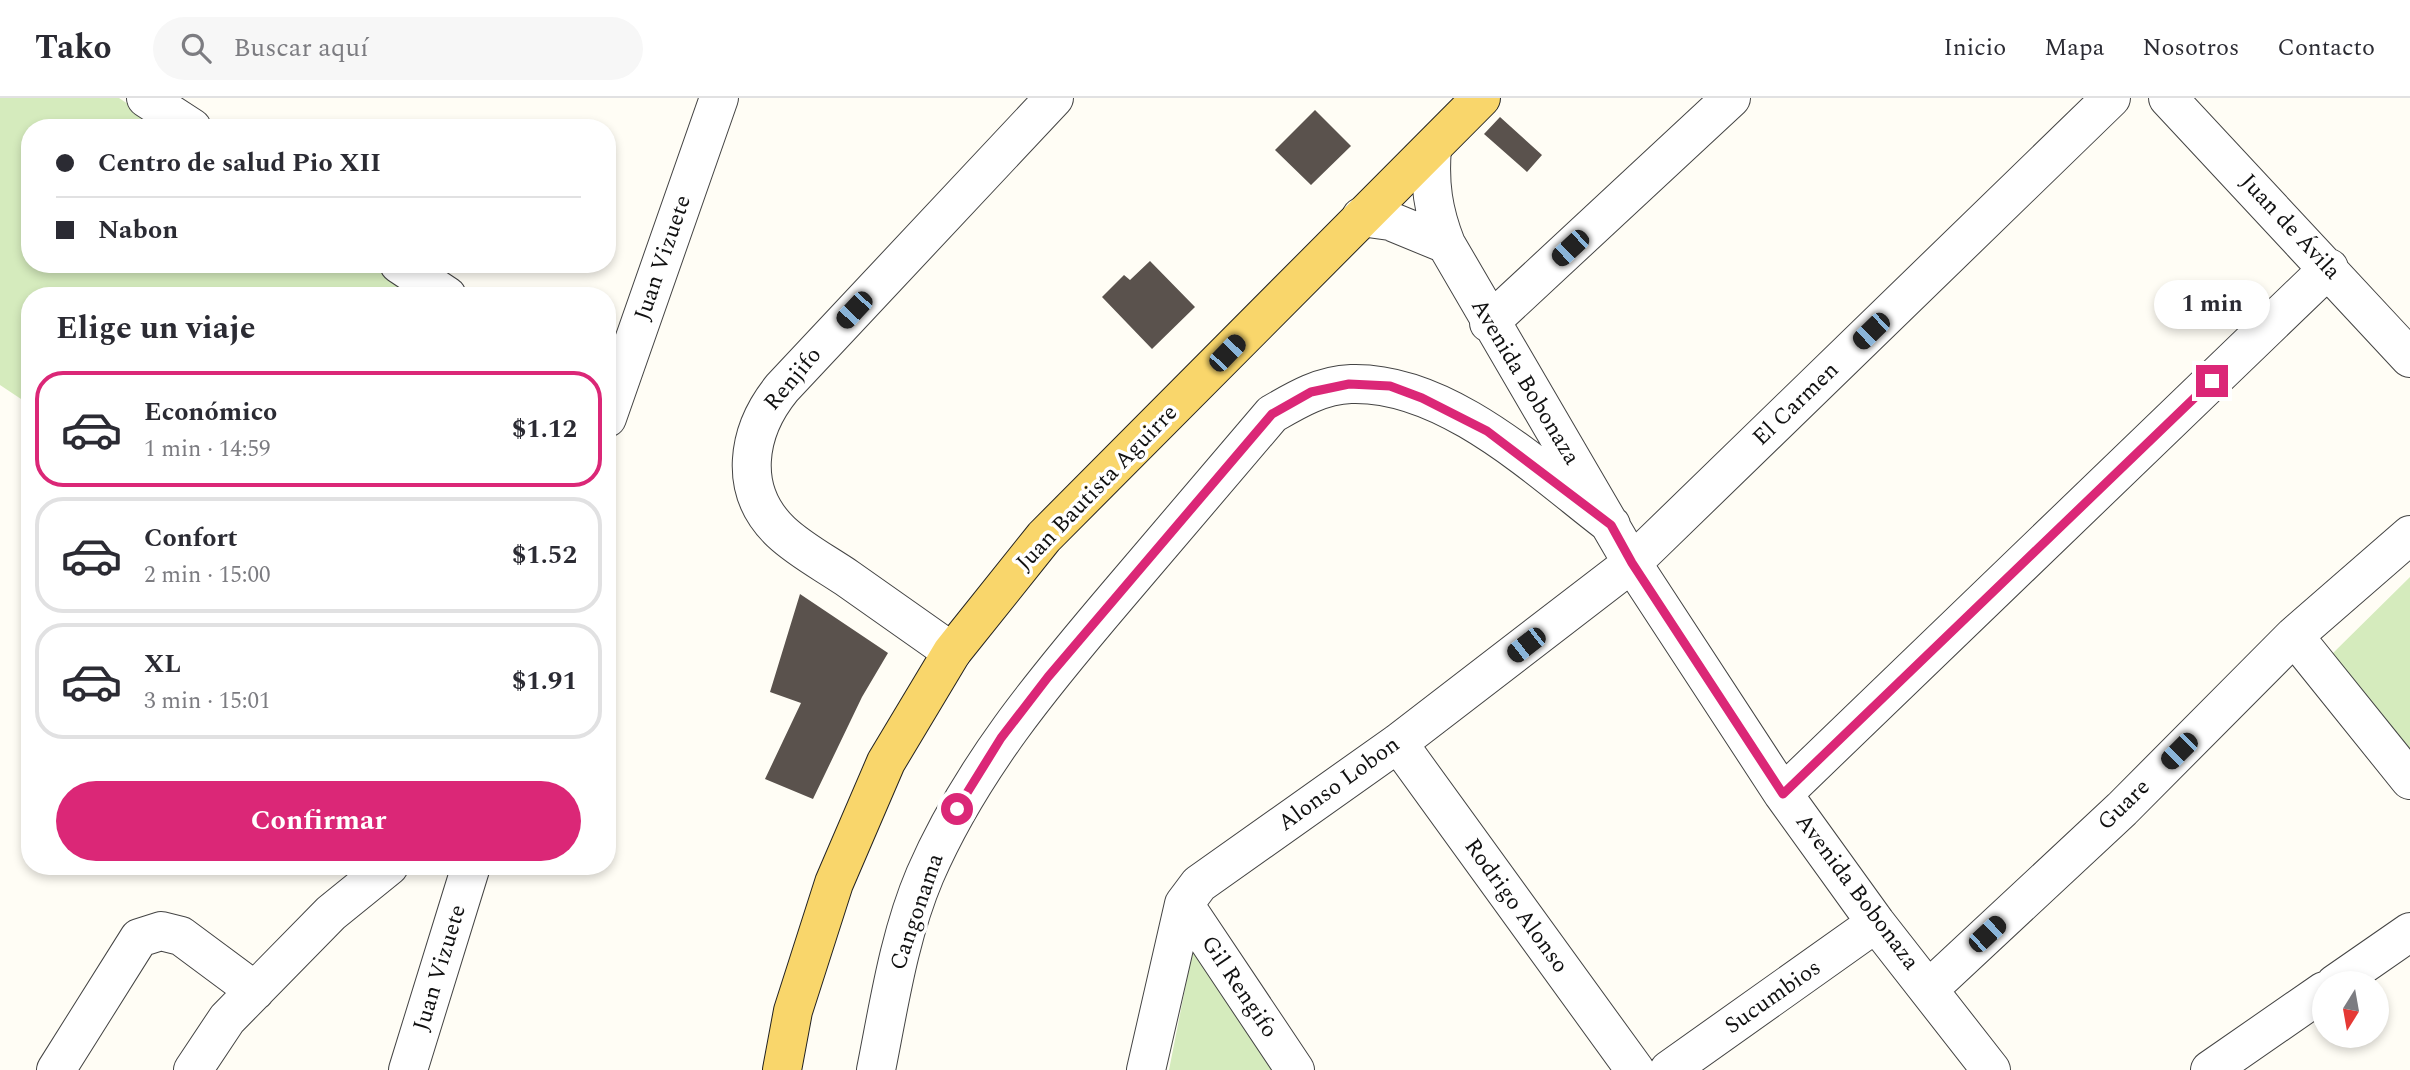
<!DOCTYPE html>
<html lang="es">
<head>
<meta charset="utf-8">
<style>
	:root { --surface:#fff; --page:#f7f7f7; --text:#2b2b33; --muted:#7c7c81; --line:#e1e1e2; --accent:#db2777 }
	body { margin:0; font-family:Spectral,serif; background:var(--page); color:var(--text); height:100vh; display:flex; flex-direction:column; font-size:26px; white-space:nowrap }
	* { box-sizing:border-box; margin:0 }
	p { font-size:23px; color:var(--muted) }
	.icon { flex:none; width:38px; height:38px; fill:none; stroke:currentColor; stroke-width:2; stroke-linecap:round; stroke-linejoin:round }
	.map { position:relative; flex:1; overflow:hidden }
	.drawer { position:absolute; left:21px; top:189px; width:595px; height:588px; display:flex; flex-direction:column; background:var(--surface); border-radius:28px; box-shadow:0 4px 10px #0003 }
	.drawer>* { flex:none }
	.hud { position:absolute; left:21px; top:21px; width:595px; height:154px; border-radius:28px; box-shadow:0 4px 10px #0003; display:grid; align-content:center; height:154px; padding:0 35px; background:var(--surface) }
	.needle { width:46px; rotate:191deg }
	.buttons { position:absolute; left:2312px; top:873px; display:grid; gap:14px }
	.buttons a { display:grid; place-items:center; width:77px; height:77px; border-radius:50%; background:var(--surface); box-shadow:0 4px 10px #0003; font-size:35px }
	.end { position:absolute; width:32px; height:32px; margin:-16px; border:9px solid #db2777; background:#fff; box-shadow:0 0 0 4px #fff }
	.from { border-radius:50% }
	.bubble { position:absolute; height:49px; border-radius:24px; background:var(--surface); box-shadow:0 4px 10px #0003; font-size:23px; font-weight:700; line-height:49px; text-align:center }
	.car { position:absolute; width:21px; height:42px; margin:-21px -10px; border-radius:9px; box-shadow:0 0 5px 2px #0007; background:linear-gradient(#222 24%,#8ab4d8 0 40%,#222 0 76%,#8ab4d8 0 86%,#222 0) }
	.hud b { display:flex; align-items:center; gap:24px; height:66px; font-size:26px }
	.hud b+b { border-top:2px solid var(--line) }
	.hud i { width:18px; height:18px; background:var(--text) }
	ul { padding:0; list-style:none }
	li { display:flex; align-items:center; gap:21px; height:116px; margin:0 14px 10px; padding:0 21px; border:4px solid var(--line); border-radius:28px }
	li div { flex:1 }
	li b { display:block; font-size:26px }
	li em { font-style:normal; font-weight:700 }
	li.on { border-color:var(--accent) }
	li>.icon { width:63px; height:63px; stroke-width:1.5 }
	h2 { padding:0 35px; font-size:32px; line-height:84px }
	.cta { display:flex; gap:14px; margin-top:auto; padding:14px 35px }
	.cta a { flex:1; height:80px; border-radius:42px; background:var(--accent); color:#fff; font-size:28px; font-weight:700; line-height:80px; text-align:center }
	header { display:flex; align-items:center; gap:42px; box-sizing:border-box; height:98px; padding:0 35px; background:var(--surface); border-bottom:2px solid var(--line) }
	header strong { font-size:33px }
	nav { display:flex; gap:38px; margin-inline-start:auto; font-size:24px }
	.search { width:490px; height:63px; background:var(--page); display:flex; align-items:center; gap:18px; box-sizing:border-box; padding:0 24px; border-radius:38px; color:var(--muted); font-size:26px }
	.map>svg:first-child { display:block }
	.green { fill:#d5ebbd }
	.building { fill:#5a524d }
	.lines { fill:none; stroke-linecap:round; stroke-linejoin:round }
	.minor-casing { stroke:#444; stroke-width:40 }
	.major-casing { stroke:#222; stroke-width:40 }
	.minor { stroke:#fff; stroke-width:38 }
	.major { stroke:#f9d66b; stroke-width:38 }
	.route { stroke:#db2777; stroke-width:9 }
	.labels { text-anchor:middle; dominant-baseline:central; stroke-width:7; stroke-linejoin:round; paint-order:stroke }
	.street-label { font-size:23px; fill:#111; stroke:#fff }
</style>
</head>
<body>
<header>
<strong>Tako</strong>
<div class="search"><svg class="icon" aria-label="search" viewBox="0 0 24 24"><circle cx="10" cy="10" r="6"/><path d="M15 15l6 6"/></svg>Buscar aquí</div>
<nav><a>Inicio</a><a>Mapa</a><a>Nosotros</a><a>Contacto</a></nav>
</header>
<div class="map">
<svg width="2410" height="972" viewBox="0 0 2410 972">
	<rect width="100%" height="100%" fill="#fffdf5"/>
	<!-- green -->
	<path class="green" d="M0 0H119L164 30H30V166H369L416 198H30V307L0 287Z
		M2410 479V651L2331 557Z
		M1194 845 1275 972H1169Z"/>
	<!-- building -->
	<path class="building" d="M1315 12 1351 48 1311 87 1275 52Z
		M1500 19 1542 57 1527 74 1484 36Z
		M1150 163 1195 209 1152 251 1102 199 1124 177 1130 182Z
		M800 496 888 555 862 599 813 701 765 681 801 605 770 594Z"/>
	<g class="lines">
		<!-- minor casing -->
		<g class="minor-casing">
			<path id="minor" d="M146 0 192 30
				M2168 0 2410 260
				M1432 50C1429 85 1433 113 1446 146L1632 465 1783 696 1876 825 1991 972
				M1361 119 1390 123 1446 146
				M399 166 447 198
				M1489 225 1731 0
				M607 320 719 0
				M2294 538 2410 682
				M952 554C917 529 882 505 847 480 825 465 800 452 781 434 737 392 747 333 782 290L1054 0
				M1398 645 1635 972
				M1783 696 2329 170
				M1184 806 1295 972
				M2335 886 2410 834
				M1930 890 2122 711 2294 538 2410 437
				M56 972 139 840 161 833 181 838 255 893
				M193 972 227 921 331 815 389 768
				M408 972 471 768
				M876 972C889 907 899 838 925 777 971 671 1043 585 1117 498 1168 438 1220 377 1272 316 1296 302 1321 287 1351 286 1447 283 1539 372 1611 427
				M1146 972 1184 806 1199 786 1398 645 1632 465 2111 0
				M1669 972 1876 825
				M2210 972 2324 893"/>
		</g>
		<!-- major casing -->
		<g class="major-casing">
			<path id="major" d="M782 972 793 913 834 785 886 664 952 554 1044 439 1481 0"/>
		</g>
		<!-- minor -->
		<use href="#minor" class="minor"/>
		<!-- major -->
		<use href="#major" class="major"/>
	</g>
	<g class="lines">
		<!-- route -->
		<path class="route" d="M957 711 1001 640 1048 579 1272 316 1311 294 1349 286 1390 288 1422 300 1487 333 1611 427 1632 465 1783 696 2212 283"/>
	</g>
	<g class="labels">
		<!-- street labels -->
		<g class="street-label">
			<text transform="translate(2290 129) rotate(47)">Juan de Ávila</text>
			<text transform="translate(663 160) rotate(-71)">Juan Vizuete</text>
			<text transform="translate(793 281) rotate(-50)">Renjifo</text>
			<text transform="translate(1525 284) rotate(59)">Avenida Bobonaza</text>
			<text transform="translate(1796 306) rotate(-44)">El Carmen</text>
			<text transform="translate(1097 390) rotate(-46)">Juan Bautista Aguirre</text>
			<text transform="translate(1339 686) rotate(-36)">Alonso Lobon</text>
			<text transform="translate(2124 707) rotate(-44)">Guare</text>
			<text transform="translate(1857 794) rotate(53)">Avenida Bobonaza</text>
			<text transform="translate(1516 808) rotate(54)">Rodrigo Alonso</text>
			<text transform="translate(917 814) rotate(-71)">Cangonama</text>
			<text transform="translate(440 870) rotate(-73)">Juan Vizuete</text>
			<text transform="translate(1239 889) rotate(56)">Gil Rengifo</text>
			<text transform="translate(1773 899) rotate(-35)">Sucumbios</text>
		</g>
	</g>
</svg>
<div class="buttons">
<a><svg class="needle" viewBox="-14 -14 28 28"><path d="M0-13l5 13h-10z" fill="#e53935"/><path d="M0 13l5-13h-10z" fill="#7c7c81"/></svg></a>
</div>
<i class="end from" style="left:957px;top:711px"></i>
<i class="end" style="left:2212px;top:283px"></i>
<div class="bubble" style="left:2154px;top:182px;width:116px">1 min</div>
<i class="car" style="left:1570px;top:150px;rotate:227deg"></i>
<i class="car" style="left:854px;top:212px;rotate:223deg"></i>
<i class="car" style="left:1871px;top:233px;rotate:226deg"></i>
<i class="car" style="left:1227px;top:255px;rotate:44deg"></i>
<i class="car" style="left:1526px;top:547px;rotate:232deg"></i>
<i class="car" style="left:2179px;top:653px;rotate:225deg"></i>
<i class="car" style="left:1987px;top:836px;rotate:47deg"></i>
<div class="hud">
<b><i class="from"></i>Centro de salud Pio XII</b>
<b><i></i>Nabon</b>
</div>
<section class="drawer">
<h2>Elige un viaje</h2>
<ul>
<li class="on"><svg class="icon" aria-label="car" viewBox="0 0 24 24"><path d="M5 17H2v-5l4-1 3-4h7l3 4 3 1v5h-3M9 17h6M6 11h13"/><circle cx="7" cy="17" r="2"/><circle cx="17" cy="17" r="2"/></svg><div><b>Económico</b><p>1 min · 14:59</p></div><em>$1.12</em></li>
<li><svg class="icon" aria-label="car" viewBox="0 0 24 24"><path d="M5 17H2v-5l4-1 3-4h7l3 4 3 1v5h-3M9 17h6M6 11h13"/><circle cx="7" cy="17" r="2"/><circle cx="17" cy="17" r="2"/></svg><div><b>Confort</b><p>2 min · 15:00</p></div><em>$1.52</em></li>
<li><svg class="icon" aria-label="car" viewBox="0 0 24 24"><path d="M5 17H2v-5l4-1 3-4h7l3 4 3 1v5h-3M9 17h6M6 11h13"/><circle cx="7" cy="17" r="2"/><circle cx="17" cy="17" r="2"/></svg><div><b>XL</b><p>3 min · 15:01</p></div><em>$1.91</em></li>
</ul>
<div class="cta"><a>Confirmar</a></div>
</section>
</div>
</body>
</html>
